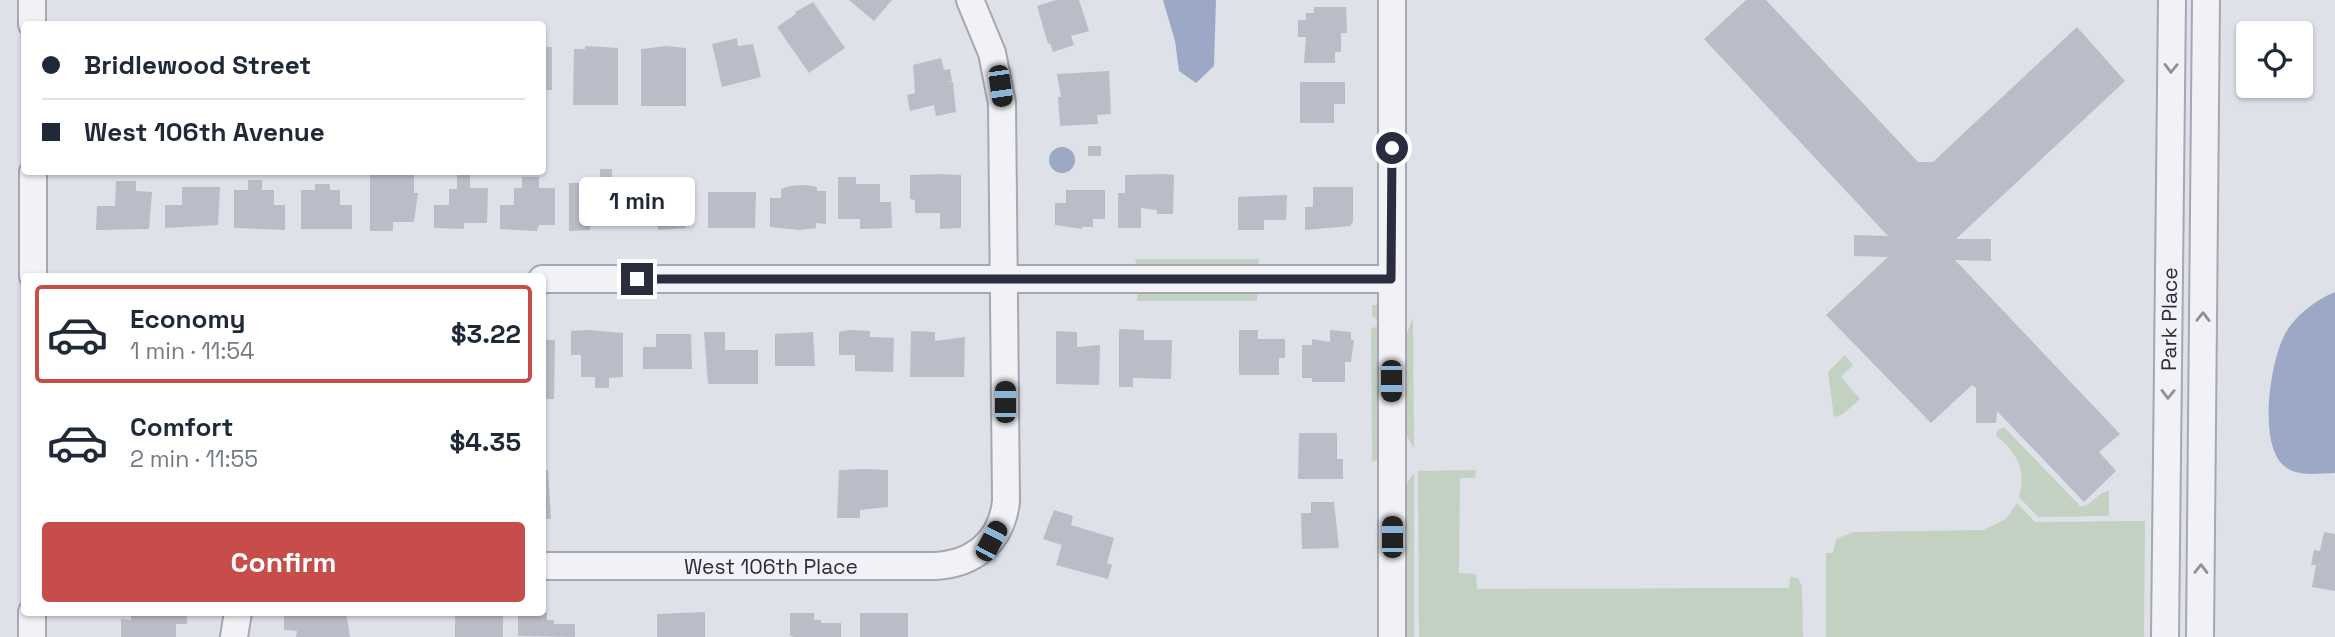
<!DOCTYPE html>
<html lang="en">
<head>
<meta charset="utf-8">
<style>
	:root { --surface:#fff; --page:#f2f2f3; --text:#1f2937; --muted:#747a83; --line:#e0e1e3; --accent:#c74d4a }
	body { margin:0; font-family:"Space Grotesk",sans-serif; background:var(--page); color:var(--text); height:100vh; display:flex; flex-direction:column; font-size:26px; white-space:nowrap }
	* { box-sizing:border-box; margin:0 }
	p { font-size:23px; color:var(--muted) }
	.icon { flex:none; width:38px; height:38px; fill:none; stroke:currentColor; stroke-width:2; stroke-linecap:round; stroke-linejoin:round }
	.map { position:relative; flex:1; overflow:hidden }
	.side { position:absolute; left:21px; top:273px; width:525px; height:343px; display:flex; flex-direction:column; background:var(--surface); border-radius:7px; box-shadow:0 2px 5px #0004 }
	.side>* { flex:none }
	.top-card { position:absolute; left:21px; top:21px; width:525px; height:154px; border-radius:7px; box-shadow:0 2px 5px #0004; display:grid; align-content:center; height:154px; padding:0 21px; background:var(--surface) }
	.fabs { position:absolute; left:2236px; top:21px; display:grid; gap:14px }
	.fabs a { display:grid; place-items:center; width:77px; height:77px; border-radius:7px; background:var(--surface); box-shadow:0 2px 5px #0004; font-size:35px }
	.end { position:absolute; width:32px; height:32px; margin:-16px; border:9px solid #292d3e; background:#fff; box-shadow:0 0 0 4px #fff }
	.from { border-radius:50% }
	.bubble { position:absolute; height:49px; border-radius:7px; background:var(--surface); box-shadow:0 2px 5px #0004; font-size:23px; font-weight:700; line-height:49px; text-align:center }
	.car { position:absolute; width:21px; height:42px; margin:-21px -10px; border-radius:9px; box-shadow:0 0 5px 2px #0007; background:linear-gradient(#222 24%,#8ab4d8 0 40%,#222 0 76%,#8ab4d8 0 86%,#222 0) }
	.top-card b { display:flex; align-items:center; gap:24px; height:66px; font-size:26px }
	.top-card b+b { border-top:2px solid var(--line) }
	.top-card i { width:18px; height:18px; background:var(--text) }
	ul { padding:12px 0 0; list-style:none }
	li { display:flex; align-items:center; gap:21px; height:98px; margin:0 14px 10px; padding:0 7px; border:4px solid transparent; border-radius:7px }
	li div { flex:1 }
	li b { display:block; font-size:26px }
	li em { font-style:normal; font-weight:700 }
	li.active { border-color:var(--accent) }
	li>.icon { width:63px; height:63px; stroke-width:1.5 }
	.button { display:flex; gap:14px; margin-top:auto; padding:14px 21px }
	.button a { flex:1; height:80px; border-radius:7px; background:var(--accent); color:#fff; font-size:28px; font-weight:700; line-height:80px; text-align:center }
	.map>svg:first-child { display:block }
	.green { fill:#c2d1c1 }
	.water { fill:#9ca9c6 }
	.building { fill:#babcc7 }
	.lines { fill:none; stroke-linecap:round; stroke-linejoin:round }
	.minor-casing { stroke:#a5a7b2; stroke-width:30 }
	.minor { stroke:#f2f2f6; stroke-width:26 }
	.oneway { stroke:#8e909a }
	.route { stroke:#292d3e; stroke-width:9 }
	.labels { text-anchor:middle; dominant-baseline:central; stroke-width:6; stroke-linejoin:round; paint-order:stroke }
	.street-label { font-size:21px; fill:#292d3e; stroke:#eff0f5 }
</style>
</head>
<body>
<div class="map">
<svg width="2335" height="637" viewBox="0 0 2335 637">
	<rect width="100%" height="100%" fill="#dfe1e8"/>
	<!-- green -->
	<path class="green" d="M1135 259H1259L1258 267 1137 268Z
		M1138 293H1257V301H1137Z
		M1372 305H1377L1379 311 1380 458 1372 462 1371 329 1378 326 1379 321 1372 316Z
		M1413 318 1414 448 1405 433V338Z
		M1845 355 1853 365 1841 377 1860 399 1842 415 1834 417 1828 372Z
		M2004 427 2080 506C2092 507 2097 492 2109 491V516L2038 517 2019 497C2026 471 2018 452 1996 436L1997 431Z
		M1476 470 1475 478H1460L1459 573 1476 574 1477 589 1789 588 1790 577 1798 578 1802 586 1803 637H1419L1418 471Z
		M1414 473V637H1406V484Z
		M2017 503 2035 522 2145 521 2144 637H1826V553H1833L1836 539 1853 532 1983 530 2006 519Z"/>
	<!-- water -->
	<path class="water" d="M1163 0H1216L1214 66 1196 83 1179 71 1175 41Z
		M1049 160a13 13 0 1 1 26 0a13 13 0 1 1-26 0Z
		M2335 292V473C2319 473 2296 478 2283 465 2258 442 2270 360 2286 332 2297 314 2316 300 2335 292Z"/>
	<!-- building -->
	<path class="building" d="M849 0H892L874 21Z
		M1056 0H1079L1089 31 1071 36 1074 45 1053 52 1050 43 1048 44 1037 6Z
		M1746 0H1766L1918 162H1933L2077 27 2125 81 1956 239H1991V261L1955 260 2120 434 2099 452 2116 471 2084 502 1997 411 1996 423H1976V388L1972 385 1931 423 1826 315 1888 257 1854 256V235L1888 236 1704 39Z
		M813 2 845 48 809 73 777 27 796 14 795 12Z
		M1314 7H1346L1347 33H1341V52H1335V63H1304L1306 37H1298V20H1306V13H1314Z
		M737 38 738 46 753 44 761 77 722 87 712 44Z
		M585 46 618 48V105H573L574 49H585Z
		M666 46 686 48V106H641V49Z
		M542 47H552V90H542Z
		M941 58 944 70 950 69 952 81H947L953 82 956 112 936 116 934 105 910 111 907 95 915 93 913 65Z
		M1109 71 1111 114 1097 115 1098 124 1060 126 1058 97H1061L1057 74Z
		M1300 82H1345V104H1334V123H1300Z
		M1088 146H1101V156H1088Z
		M600 169H612V183H623L624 219 603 215V220H590V230L569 231V183H600Z
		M370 172 414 174V193H418L414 222H393V231H370Z
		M941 174 961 175V228L940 229V213H915V200L910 199V175Z
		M1164 174 1174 175 1173 214H1157V210L1141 208V228H1118V193H1125V175Z
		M457 175H470V188H488L487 223H464V229L434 228V205H449V189H457Z
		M522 177H539V188H555V225H539L537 231 500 229V205H514V188H522Z
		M663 177H685V228L658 230V217H654V222H641L640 180H663Z
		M838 177H856V184H880V202H891L892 228 860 229V219H838Z
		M248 180H262V190H274V205H285V230L234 228V190H248Z
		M116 181H136V191L152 192 149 229 96 230 97 206H115Z
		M315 184H330V190H340V205H352V229H301V190H315Z
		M806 185 817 187V191H826V224L816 223V228L799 230 770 227V198H781V189L790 186Z
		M182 187H220L218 225 165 228V205H182Z
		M1313 187H1353V222L1350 226 1305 230V207H1313Z
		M1066 190H1105V219H1093V227H1082V229L1055 225V203H1066Z
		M708 192H756L755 228H708Z
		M1287 195 1286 220H1264V230H1238V197Z
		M1119 329 1144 330V340H1172L1171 379 1133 378V387H1119Z
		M587 330 623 333V377L609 378V388H595V377H581V355H571V331Z
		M850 330 870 331V337L894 338 893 372 855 371V355H839V332Z
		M1239 330H1258V339H1285V358H1279V375H1239Z
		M1330 330 1351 332V340H1354L1351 362H1345V382H1312V378H1302V345H1312V339L1330 342Z
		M911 331 935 332V341L965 337 964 377H910Z
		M1056 331 1077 332V347L1100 345 1099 385 1056 384Z
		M704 332H725V350H758V384H708Z
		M813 332 815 366H775V334Z
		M656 334H691L692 369H643V347H656Z
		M542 340H555L554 399H542Z
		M1299 433H1337V459H1343V479H1298Z
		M865 469 888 470V507L860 510V518H837L839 470Z
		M542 470H548L551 519H542Z
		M1311 502H1334L1339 548 1302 549 1301 513H1311Z
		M1054 510 1073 516 1071 525 1114 538 1107 563 1112 565 1108 579 1056 565 1062 545 1043 539Z
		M2324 532 2335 534V591L2312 587 2316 565H2311L2314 550 2320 551Z
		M131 612H187V624H176V637H121V619L131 620Z
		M284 612H346L350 637H296L297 631 284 630Z
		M480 612H503V637H455V614Z
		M547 612V620H554V624H575V637L518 636V614Z
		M705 612V637H657V614Z
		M790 613H814V620H821V623H841V637H793L790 635Z
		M860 613H908V637H860Z"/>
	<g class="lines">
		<!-- minor casing -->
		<g class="minor-casing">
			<g id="minor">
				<path d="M32 0V24"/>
				<path d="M33 172V276"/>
				<path d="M542 279H1391"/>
				<path id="s1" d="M542 566H935C974 564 1002 541 1006 501L1002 103 992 53 970 0"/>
				<path d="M32 637V612"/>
				<path d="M234 637 238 612"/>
				<path d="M1392 637V0"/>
				<path id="s2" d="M2165 637 2172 0"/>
				<path d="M2200 637 2206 0"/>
			</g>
		</g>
		<!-- minor -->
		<use href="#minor" class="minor"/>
	</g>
	<!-- one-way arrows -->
	<defs><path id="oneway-chevron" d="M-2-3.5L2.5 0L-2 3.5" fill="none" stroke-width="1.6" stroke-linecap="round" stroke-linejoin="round" transform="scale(1.75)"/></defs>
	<g class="oneway">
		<use href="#oneway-chevron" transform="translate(2171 68) rotate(91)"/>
		<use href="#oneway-chevron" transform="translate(2203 317) rotate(-89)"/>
		<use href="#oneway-chevron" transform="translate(2168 394) rotate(91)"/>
		<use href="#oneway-chevron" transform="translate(2201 569) rotate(-89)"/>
	</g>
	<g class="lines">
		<!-- route -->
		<path class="route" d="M637 279H1391L1392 148"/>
	</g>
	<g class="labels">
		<!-- street labels -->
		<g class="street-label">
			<text stroke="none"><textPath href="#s2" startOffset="318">Park Place</textPath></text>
			<text stroke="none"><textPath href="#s1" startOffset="229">West 106th Place</textPath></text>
		</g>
	</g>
</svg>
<div class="fabs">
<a><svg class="icon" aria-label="locate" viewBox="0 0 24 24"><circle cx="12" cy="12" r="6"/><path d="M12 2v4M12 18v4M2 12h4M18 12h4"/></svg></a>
</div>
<i class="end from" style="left:1392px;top:148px"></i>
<i class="end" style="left:637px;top:279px"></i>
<div class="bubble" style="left:579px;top:177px;width:116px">1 min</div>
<i class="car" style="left:1000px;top:86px;rotate:172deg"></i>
<i class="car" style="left:1391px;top:381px;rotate:180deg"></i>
<i class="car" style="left:1005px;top:402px;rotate:0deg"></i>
<i class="car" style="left:1392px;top:537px;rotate:0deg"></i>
<i class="car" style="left:991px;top:541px;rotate:28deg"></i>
<div class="top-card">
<b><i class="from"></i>Bridlewood Street</b>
<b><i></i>West 106th Avenue</b>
</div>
<section class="side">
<ul>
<li class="active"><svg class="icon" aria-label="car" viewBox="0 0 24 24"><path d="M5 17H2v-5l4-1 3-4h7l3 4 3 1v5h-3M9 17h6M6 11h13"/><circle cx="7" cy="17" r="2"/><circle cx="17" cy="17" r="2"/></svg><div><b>Economy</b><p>1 min · 11:54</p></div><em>$3.22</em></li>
<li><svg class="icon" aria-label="car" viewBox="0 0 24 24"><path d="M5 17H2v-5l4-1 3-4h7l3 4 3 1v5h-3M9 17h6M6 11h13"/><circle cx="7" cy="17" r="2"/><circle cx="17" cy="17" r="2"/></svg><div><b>Comfort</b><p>2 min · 11:55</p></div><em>$4.35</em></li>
</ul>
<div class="button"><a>Confirm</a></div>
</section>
</div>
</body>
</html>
